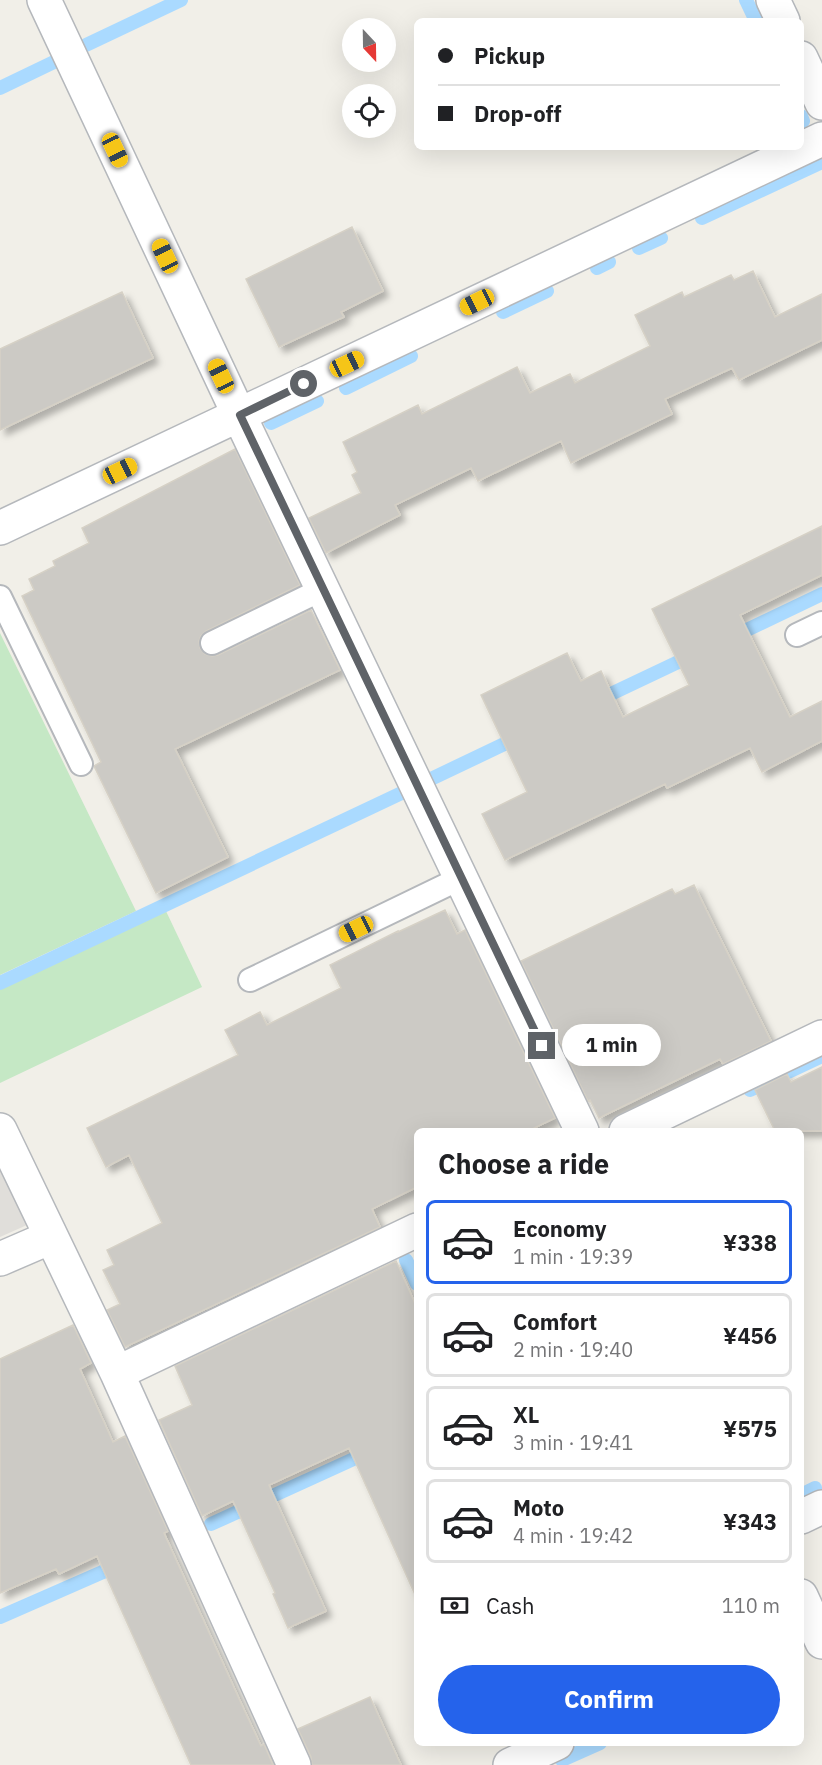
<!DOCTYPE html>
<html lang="en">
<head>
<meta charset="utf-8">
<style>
	:root { --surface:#fff; --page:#f2f2f2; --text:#202124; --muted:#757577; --line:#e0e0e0; --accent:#2563eb }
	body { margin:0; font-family:"IBM Plex Sans",sans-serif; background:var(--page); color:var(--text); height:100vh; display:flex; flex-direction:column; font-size:22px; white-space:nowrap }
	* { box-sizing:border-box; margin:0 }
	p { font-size:20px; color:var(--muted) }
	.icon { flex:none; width:33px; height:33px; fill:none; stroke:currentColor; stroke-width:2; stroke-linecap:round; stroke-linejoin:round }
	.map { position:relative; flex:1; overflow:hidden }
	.details { position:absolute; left:414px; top:1128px; width:390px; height:618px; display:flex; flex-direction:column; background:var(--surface); border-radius:9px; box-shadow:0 6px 24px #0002 }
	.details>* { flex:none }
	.banner { position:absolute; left:414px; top:18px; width:390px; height:132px; border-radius:9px; box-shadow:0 6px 24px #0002; display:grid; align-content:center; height:132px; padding:0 24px; background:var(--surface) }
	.needle { width:39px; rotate:158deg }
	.fabs { position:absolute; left:342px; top:18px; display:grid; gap:12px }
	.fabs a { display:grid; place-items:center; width:54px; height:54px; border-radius:50%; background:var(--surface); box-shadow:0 6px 24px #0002; font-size:30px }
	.end { position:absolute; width:27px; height:27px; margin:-14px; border:8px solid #5f6368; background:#fff; box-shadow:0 0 0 3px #fff }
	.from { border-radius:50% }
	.bubble { position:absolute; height:42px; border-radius:21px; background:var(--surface); box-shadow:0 6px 24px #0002; font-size:20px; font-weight:700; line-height:42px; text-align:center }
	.car { position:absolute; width:18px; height:36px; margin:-18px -9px; border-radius:8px; box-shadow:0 0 4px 2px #0007; background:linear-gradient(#f5c518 24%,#345 0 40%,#f5c518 0 76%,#345 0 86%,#f5c518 0) }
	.banner b { display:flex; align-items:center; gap:21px; height:57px; font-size:22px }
	.banner b+b { border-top:2px solid var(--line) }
	.banner i { width:15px; height:15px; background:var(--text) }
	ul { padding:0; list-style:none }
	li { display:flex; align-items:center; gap:18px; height:84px; margin:0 12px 9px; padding:0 12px; border:3px solid var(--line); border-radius:9px }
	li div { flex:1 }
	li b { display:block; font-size:22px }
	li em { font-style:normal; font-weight:700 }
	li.selected { border-color:var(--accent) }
	li>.icon { width:54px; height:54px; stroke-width:1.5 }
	h2 { padding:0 24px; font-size:27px; line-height:72px }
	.pay { display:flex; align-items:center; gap:15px; height:66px; padding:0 24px; font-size:22px }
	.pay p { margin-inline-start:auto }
	.primary-button { display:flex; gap:12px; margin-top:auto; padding:12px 24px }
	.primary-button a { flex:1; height:69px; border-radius:36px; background:var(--accent); color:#fff; font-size:24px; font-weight:700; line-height:69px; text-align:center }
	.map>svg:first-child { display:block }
	.industrial { fill:#e0deda }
	.green { fill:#c5e8c5 }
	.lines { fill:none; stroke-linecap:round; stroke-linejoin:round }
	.stream { stroke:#aadaff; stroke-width:14 }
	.building { fill:#cccac5; stroke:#d6d1c6; stroke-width:1.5; filter:url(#shadow) }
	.service-casing { stroke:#b5b8bc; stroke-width:26 }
	.minor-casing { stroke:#b5b8bc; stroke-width:36 }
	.service { stroke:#fff; stroke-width:22 }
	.minor { stroke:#fff; stroke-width:33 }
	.route { stroke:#5f6368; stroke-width:8 }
</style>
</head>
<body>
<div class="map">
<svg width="822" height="1765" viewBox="0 0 822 1765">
	<defs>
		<filter id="shadow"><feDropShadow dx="5.5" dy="5.5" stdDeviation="3" flood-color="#0004"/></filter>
	</defs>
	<rect width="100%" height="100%" fill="#f1efe8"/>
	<!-- industrial -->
	<path class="industrial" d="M0 1166 27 1225 0 1237Z"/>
	<!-- green -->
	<path class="green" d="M0 633 136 911 0 975Z
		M165 909 202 987 0 1083V987Z"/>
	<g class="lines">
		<!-- stream -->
		<path class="stream" d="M746 0 756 21
			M86 45 181 0
			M0 88 54 62
			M801 116 803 121
			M702 218 822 162
			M639 248 661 238
			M597 268 609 262
			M503 312 547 291
			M346 388 411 356
			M271 423 317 401
			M732 637 822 594
			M596 701 693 655
			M433 778 519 737
			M0 983 408 790
			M750 1090 822 1056
			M406 1260 417 1284
			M801 1495 815 1488
			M211 1524 369 1452
			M0 1617 121 1564
			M562 1760 600 1743"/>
	</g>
	<!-- building -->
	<path class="building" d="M352 227 383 291 341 312 344 317 279 347 246 279Z
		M753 271 775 317 822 294V340L739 380 732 368 665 399 672 414 571 463 561 441 478 481 471 468 395 505 400 515 326 553 309 518 361 493 352 475 357 472 343 442 418 405 422 414 517 367 530 393 570 374 575 383 650 346 635 315 682 292 684 297 731 275 734 280Z
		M122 292 153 358 0 430V349Z
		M235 449 300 585 206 631 201 636 199 641 200 648 205 654 212 656 218 655 311 610 340 670 175 749 228 857 156 893 94 766 101 762 22 596 34 590 29 579 55 566 53 561 89 543 82 528Z
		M822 526V575L740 615 790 717 822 701V741L762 772 750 748 667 788 665 784 505 860 482 814 527 792 481 695 567 653 581 681 601 671 623 717 689 685 652 609Z
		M694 885 771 1041 723 1064 720 1059 599 1118 590 1100 588 1101 521 961 672 889 675 894Z
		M445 910 457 934 465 930 555 1118 528 1131H417V1187L372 1209 380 1227 125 1347 107 1310 120 1304 103 1270 114 1265 107 1250 162 1223 129 1155 106 1167 87 1128 238 1055 225 1030 260 1012 267 1025 341 988 330 965 398 931V932Z
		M822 1067V1131H775L755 1090 787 1074 791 1082Z
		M396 1261 417 1308V1599L349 1448 269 1485 326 1611 288 1628 273 1594 275 1593 233 1501 202 1516 159 1420 192 1405 175 1366Z
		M73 1325 91 1363 80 1369 113 1442 125 1436 168 1531 164 1533 241 1703 261 1746 264 1744 273 1765H191L97 1556 59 1574 56 1569 0 1593V1359Z
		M370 1697 401 1765H312L311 1757 298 1729Z"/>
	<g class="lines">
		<!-- service casing -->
		<g class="service-casing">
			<path id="service" d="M0 597 81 764
				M797 635 822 623
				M212 643 323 589
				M250 980 461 878"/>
		</g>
		<!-- minor casing -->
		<g class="minor-casing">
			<path id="minor" d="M44 0 239 415 582 1131
				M773 0 783 21
				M801 58 822 103
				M0 528 822 139
				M0 1130 117 1373 294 1765
				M626 1131 822 1037
				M0 1259 51 1237
				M117 1373 417 1230
				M801 1517 822 1507
				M801 1596 822 1642
				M510 1765 557 1743"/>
		</g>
		<!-- service -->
		<use href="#service" class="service"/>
		<!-- minor -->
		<use href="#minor" class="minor"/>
	</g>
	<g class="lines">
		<!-- route -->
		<path class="route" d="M304 384 240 415 542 1046"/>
	</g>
</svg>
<div class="fabs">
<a><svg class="needle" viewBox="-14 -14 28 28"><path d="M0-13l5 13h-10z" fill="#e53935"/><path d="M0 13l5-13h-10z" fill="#757577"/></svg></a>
<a><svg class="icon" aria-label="locate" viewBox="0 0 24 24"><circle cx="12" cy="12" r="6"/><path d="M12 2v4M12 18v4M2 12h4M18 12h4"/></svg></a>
</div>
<i class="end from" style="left:304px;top:384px"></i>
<i class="end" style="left:542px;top:1046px"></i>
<div class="bubble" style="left:562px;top:1024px;width:99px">1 min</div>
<i class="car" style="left:115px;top:150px;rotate:155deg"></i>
<i class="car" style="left:165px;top:256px;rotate:335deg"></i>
<i class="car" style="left:477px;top:302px;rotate:244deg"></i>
<i class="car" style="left:347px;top:364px;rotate:65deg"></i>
<i class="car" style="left:221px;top:376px;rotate:335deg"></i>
<i class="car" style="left:120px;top:471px;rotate:65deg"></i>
<i class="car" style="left:356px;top:929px;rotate:244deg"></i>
<div class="banner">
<b><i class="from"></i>Pickup</b>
<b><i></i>Drop-off</b>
</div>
<section class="details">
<h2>Choose a ride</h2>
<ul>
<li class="selected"><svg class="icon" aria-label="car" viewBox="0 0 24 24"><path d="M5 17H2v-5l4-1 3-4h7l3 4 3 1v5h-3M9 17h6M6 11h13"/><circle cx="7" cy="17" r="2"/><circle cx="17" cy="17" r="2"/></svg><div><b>Economy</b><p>1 min · 19:39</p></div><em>¥338</em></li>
<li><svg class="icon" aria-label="car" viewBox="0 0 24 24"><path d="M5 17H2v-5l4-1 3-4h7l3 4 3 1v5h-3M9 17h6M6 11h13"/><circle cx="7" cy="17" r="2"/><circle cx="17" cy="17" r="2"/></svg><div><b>Comfort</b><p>2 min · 19:40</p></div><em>¥456</em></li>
<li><svg class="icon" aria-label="car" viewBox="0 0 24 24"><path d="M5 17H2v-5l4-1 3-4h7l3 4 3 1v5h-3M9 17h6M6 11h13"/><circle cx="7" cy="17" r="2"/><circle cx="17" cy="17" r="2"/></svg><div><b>XL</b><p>3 min · 19:41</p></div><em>¥575</em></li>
<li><svg class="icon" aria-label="car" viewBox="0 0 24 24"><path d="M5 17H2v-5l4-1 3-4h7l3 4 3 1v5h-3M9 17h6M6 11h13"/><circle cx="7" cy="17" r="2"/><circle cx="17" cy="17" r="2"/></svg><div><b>Moto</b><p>4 min · 19:42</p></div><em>¥343</em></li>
</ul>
<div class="pay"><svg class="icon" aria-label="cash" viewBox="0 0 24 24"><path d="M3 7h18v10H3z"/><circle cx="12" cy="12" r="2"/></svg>Cash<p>110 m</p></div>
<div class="primary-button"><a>Confirm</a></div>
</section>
</div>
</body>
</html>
